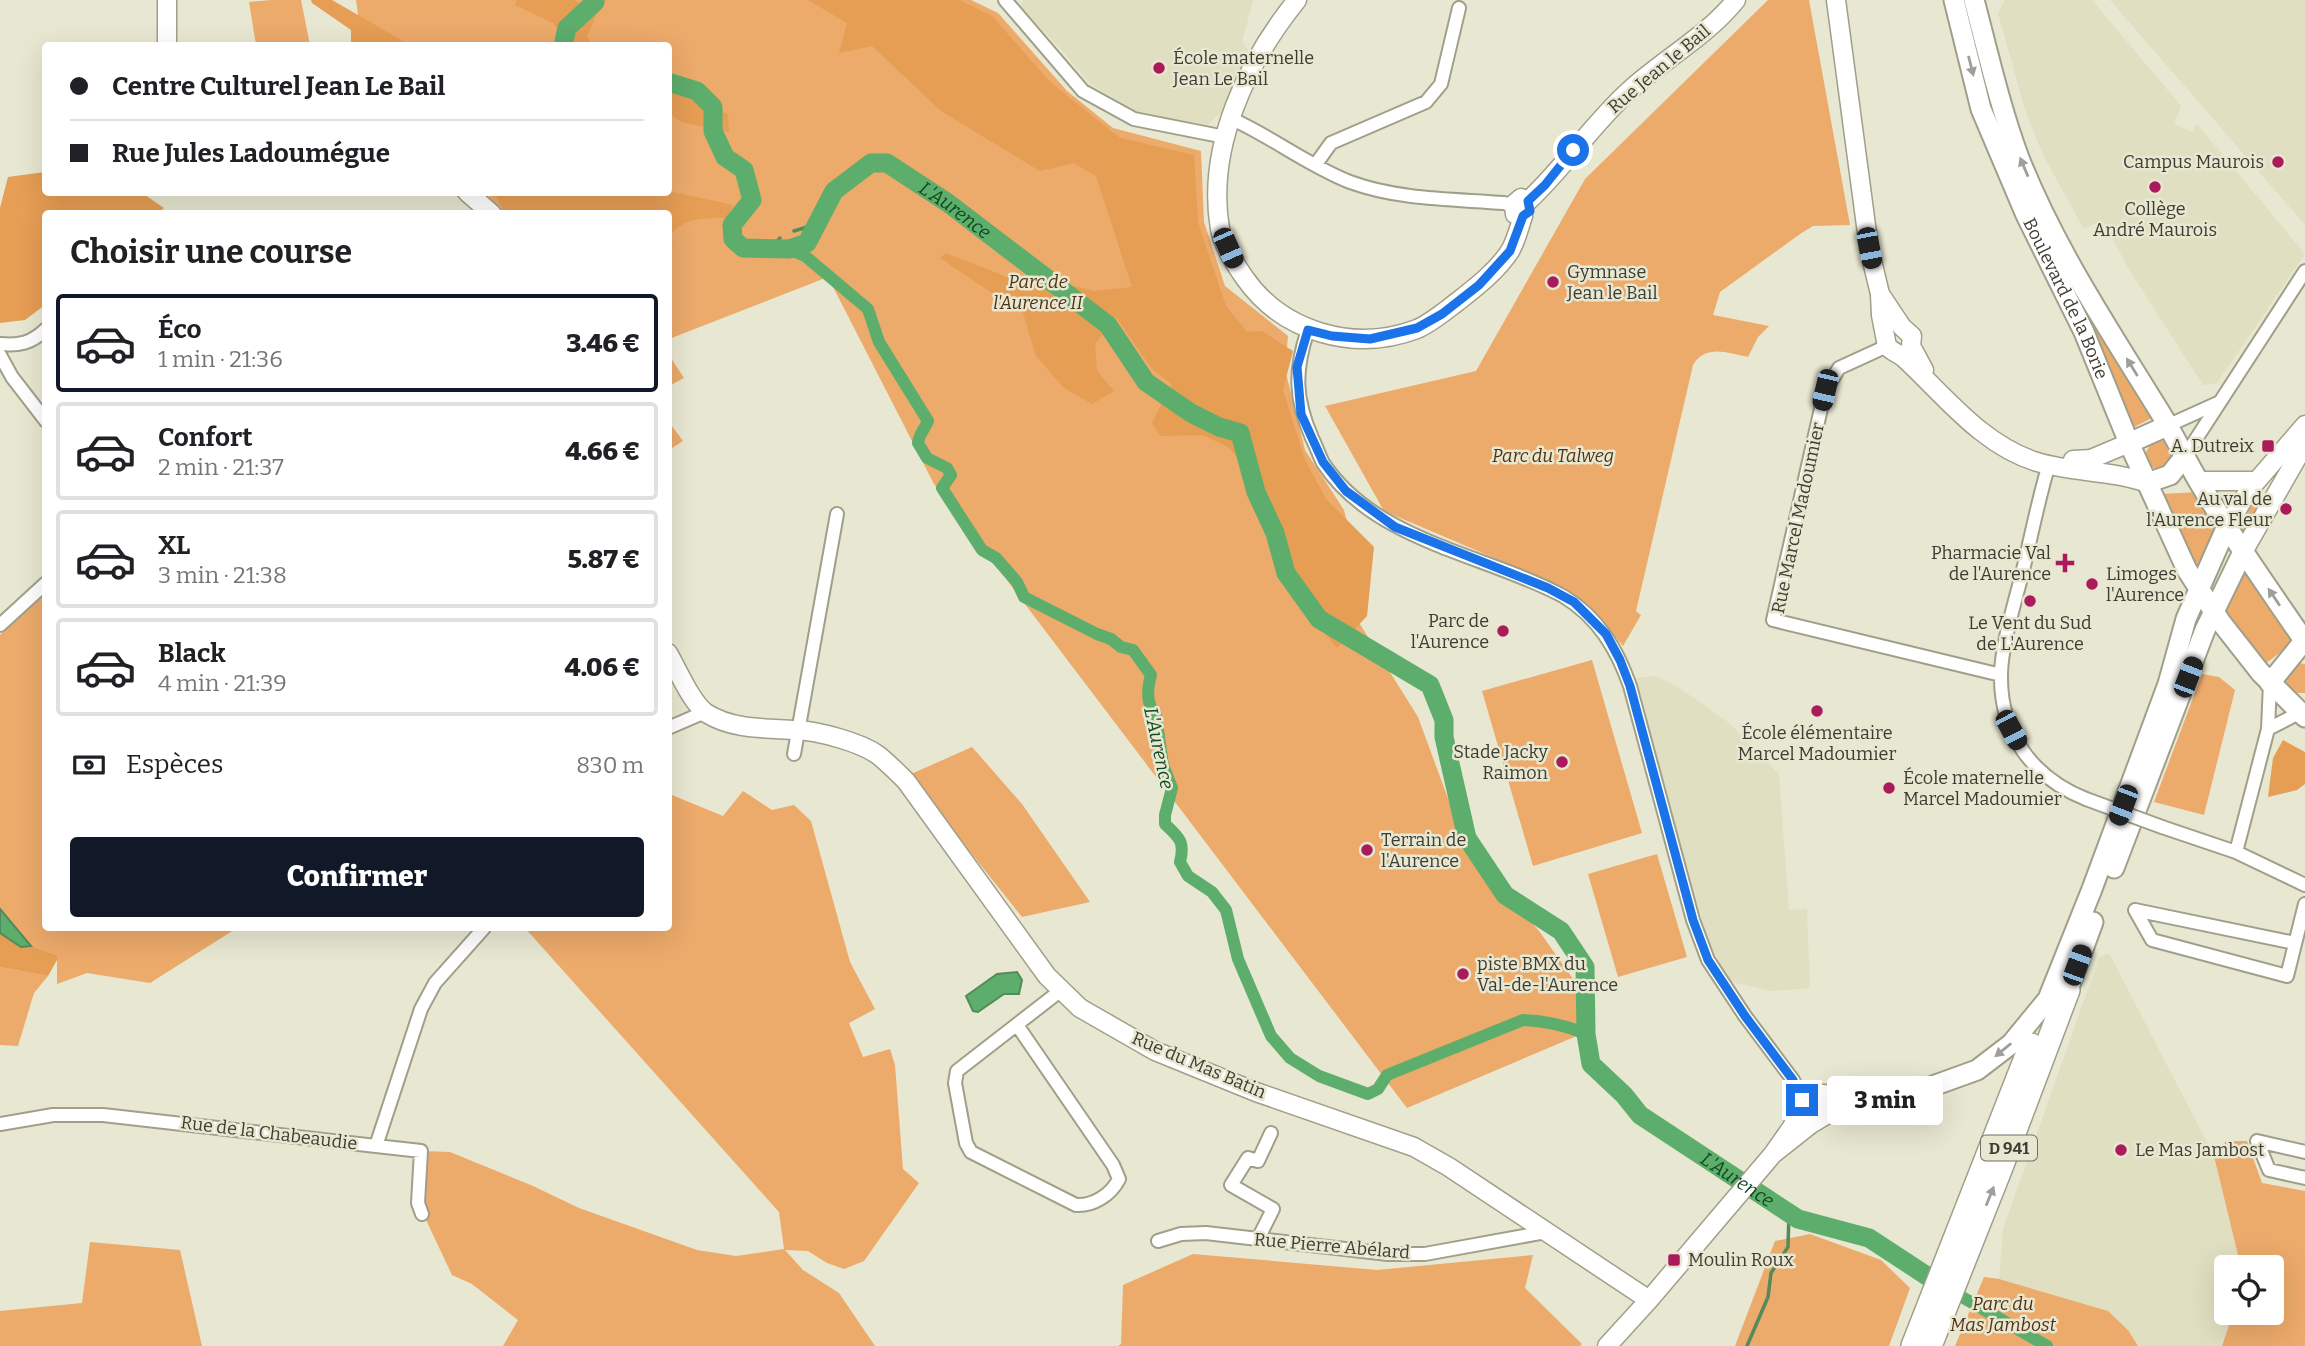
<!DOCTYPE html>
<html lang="fr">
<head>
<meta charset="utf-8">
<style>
	:root { --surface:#fff; --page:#f2f2f2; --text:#202124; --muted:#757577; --line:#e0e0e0; --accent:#111827 }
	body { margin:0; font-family:Bitter,serif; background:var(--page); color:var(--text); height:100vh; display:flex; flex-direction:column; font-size:26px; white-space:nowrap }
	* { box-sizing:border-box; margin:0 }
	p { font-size:23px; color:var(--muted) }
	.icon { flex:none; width:38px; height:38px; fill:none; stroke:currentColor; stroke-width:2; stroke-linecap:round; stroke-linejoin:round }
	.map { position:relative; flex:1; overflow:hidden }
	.drawer { position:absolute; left:42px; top:210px; width:630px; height:721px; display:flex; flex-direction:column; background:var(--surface); border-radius:7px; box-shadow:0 7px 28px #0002 }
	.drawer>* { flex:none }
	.guide { position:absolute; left:42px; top:42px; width:630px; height:154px; border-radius:7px; box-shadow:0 7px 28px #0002; display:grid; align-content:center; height:154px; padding:0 28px; background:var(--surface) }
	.tools { position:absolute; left:2214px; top:1255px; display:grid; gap:14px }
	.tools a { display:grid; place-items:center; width:70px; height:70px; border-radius:7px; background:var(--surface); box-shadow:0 7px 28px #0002; font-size:35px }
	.end { position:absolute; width:32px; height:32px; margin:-16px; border:9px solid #1a73e8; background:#fff; box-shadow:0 0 0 4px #fff }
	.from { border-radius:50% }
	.bubble { position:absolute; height:49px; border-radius:7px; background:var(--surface); box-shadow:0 7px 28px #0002; font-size:23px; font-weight:800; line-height:49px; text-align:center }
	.car { position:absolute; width:21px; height:42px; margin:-21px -10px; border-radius:9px; box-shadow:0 0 5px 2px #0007; background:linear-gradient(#222 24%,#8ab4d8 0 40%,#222 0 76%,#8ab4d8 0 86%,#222 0) }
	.guide b { display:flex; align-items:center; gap:24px; height:66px; font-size:26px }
	.guide b+b { border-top:2px solid var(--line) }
	.guide i { width:18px; height:18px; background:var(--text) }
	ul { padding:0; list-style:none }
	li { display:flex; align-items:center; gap:21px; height:98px; margin:0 14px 10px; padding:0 14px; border:4px solid var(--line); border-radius:7px }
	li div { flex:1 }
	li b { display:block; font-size:26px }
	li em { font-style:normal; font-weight:800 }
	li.selected { border-color:var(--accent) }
	li>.icon { width:63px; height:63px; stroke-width:1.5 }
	h2 { padding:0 28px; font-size:32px; line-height:84px }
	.pay { display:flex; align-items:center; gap:18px; height:77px; padding:0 28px; font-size:26px }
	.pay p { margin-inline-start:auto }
	.cta { display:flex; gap:14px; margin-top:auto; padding:14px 28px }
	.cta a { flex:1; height:80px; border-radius:7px; background:var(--accent); color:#fff; font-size:28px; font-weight:800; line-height:80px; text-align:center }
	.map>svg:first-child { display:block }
	.built { fill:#e0dfc1 }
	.green { fill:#ecaa6b }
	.forest { fill:#e69d54 }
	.water { fill:#5dad6c; stroke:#538b5b; stroke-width:2 }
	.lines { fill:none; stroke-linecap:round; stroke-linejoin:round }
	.stream { stroke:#538b5b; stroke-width:3.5 }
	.canal { stroke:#5dad6c; stroke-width:12 }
	.river { stroke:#5dad6c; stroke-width:19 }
	.street-casing { stroke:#a09f8a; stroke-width:16 }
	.secondary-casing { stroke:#a09f8a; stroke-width:21 }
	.primary-casing { stroke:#a09f8a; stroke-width:23 }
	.highway-casing { stroke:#a09f8a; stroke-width:26 }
	.street { stroke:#fff; stroke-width:12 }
	.secondary { stroke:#fff; stroke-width:18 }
	.primary { stroke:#fff; stroke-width:19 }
	.highway { stroke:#fff; stroke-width:23 }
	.street-bridge-casing { stroke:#a09f8a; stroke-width:16; stroke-linecap:butt }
	.street-bridge { stroke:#fff; stroke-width:12 }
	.oneway { fill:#9e9e9a }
	.route { stroke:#1a73e8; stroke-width:9 }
	.poi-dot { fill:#a91b5b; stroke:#e8e7d1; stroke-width:2.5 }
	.labels { text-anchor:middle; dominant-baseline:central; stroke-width:5; stroke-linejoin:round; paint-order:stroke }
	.shield { fill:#e8e7d1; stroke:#707063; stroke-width:2 }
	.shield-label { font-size:16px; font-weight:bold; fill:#3d3d34 }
	.poi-label { font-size:18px; fill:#3d3d34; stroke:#e8e7d1; text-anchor:start }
	.street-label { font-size:18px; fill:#3d3d34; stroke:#e8e7d1 }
	.park-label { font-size:18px; font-style:italic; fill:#503213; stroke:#e8e7d1 }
	.water-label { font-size:19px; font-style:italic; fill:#0c481d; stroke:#e8e7d1 }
</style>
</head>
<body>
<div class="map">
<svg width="2305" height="1346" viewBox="0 0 2305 1346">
	<rect width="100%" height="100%" fill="#e8e7d1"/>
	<!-- built -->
	<path class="built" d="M1023 0H1256L1253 1 1242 42 1250 52 1222 111 1208 125 1140 114 1089 83 1059 47 1020 7Z
		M2005 0H2092L2181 106 2174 124 2192 132 2197 124 2305 254 2217 383 2203 385 2130 271 2102 220 2084 229 2043 155 2025 110 1998 13Z
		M2110 0H2305V225L2196 99Z
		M1656 676 1678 687 1728 722 1779 774 1789 910 1807 909 1810 988 1771 991 1728 981 1708 939 1698 908 1667 800 1636 678Z
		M2109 953 2214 1156 2247 1267H2226V1312L2233 1313 2222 1346H2138L2128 1330 2108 1311 1999 1279 2003 1229 2099 958Z"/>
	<!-- green -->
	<path class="green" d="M271 0H301L310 45H256L249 2Z
		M356 0H971L998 13 1067 91 1113 128 1201 151 1204 222 1225 286 1288 336 1285 369 1305 450 1344 510 1362 580 1358 621 1418 717 1467 850 1539 931 1576 983 1579 1035 1407 1108 934 484 828 277 669 339 668 214 497 213 487 193 668 192V46L362 45Z
		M1768 0H1809L1850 225 1813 226 1800 234 1720 292 1713 315 1769 326 1758 337 1748 357C1727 353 1706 344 1693 365L1636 611 1641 615 1623 646 1595 613 1565 588 1384 511 1325 406 1476 371 1585 179Z
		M2088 310 2154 417 2132 428 2085 312Z
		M669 355 684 378 669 386H668Z
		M669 422 683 441 669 450H668Z
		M2160 440 2170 443 2175 461 2159 470 2150 466 2146 452 2151 444Z
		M2199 492 2220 530 2198 570 2161 494Z
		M2252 495 2268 496 2244 534 2235 523Z
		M2241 570 2245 571 2294 642 2265 664 2223 607Z
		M45 592 46 928H237L150 983 87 973 57 984V955L31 946 0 909V635Z
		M1592 660 1642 833 1533 866 1482 691Z
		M2297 663 2305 664V693H2295L2287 688 2284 678Z
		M2202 674 2219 677 2235 690 2204 815 2154 802Z
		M972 747 1022 804 1090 902 1022 917 909 775Z
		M743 791 772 810 794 805 811 821 850 962 875 1009 849 1023 863 1057 890 1049 895 1065 903 1169 919 1183 864 1261 844 1269 827 1263 808 1251 785 1250 803 1270 839 1293 875 1346H503L518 1320 472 1284 452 1275 418 1203 421 1151 450 1152 533 1186 579 1208 697 1250 736 1256 784 1249 779 1212 525 928H668V800L672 795 723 816Z
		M1657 854 1687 957 1618 977 1588 874Z
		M0 967 48 976 34 993 18 1046 0 1045Z
		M2226 1141H2247L2262 1183 2305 1191V1346H2222L2233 1313 2272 1312V1267H2247L2239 1259 2214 1156Z
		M1810 1234 1881 1260 1910 1288 1889 1346H1735L1775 1241Z
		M90 1242 180 1250 202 1346H0V1311L82 1303Z
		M1193 1254 1377 1270 1533 1255 1525 1288 1582 1344 1580 1346H1118L1121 1344 1123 1285Z
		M1984 1277 1999 1279 2108 1311 2128 1330 2138 1346H1955Z"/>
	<!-- forest -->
	<path class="forest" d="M311 0H332L410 45H351V30L312 3Z
		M517 0H575L596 16 587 37 592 45H568L553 23 515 5Z
		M808 0H960L992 16 1050 82 1120 138 1194 155 1198 222 1226 306 1247 332 1262 331 1293 351 1283 390 1305 460 1326 499 1374 547 1367 616 1337 648 1302 606 1274 548 1242 462 1228 447 1203 435 1161 436 1152 423 1172 384 1152 369 1116 317 1095 344 1097 371 1114 391 1092 404 1064 388 1036 356 1021 306 992 293 940 258 946 253 1027 285 1063 283 1094 291 1132 287 1096 176 1074 163 1040 171 941 111 872 46 839 53 847 23Z
		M668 88 728 114 729 132 681 122 669 113Z
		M45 172 46 192 142 193 164 208 157 214H46L45 305 25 320 0 323V208L8 177Z
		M669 183 673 192 733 205 727 218C703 218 685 217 669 236L668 214 505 213 494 193 668 192Z
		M2283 740 2305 752V784L2297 790 2268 797 2273 758Z
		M0 933 21 947 31 946 57 955V960L48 976 0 967Z"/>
	<!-- water -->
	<path class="water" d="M0 909 31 946 21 947 0 933Z
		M1017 972 1022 980 1019 994H1004L978 1012 973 1011 966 996 997 974Z"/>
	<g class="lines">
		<!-- stream -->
		<path class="stream" d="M794 231 817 224
			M771 247 780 238
			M1747 1346 1768 1297 1771 1273 1788 1247 1789 1213"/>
		<!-- canal -->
		<path class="canal" d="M789 249 805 256 868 309 879 342 928 421C925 429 919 434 918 443L927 458 947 468 951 475 942 488 982 550 996 558 1017 582 1024 597 1097 634 1111 639 1121 647 1133 650 1151 675C1147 690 1146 703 1156 716L1163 765 1172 788 1165 815V824C1180 838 1185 842 1180 862L1188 876 1212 892 1226 910 1238 959 1271 1036 1290 1058 1319 1076 1368 1094 1378 1089 1387 1075 1523 1020C1546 1021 1565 1025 1586 1034
			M1962 1297 2047 1346"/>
		<!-- river -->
		<g class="river">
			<path d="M563 46 567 28 595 2V0"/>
			<path id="s1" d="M668 82 697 91 713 107V131L725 157 744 170 752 200 732 225 733 239 743 248 789 249 807 243 834 191 871 163H887L948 203 1108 325 1146 382 1191 413 1219 427 1240 433 1256 492 1275 533 1286 573 1319 619 1430 685 1444 720V737L1467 838 1505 895 1561 931 1585 967 1586 1034 1591 1064 1624 1095 1640 1115 1798 1219 1869 1238 1930 1278"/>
		</g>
		<!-- street casing -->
		<g class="street-casing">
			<path id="street" d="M1005 0 1083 91 1134 119 1225 137
				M1232 119C1272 137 1309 166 1350 182 1399 200 1453 199 1504 203L1513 206
				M1316 164 1331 143 1426 102 1441 84 1459 8
				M1308 330C1294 371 1295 399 1312 438 1316 446 1319 455 1323 463 1375 542 1485 554 1563 596 1598 617 1617 649 1630 686L1693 920 1708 960 1745 1016 1793 1080 1803 1100
				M0 344C19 346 32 343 46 329
				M1887 346 1839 368 1825 391 1773 620 2001 675
				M0 355 12 377 46 421
				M2167 426 2220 402
				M2185 456 2305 271
				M2049 464C2038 500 2031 538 2022 574 2015 602 2001 647 2001 675 2000 734 2033 778 2086 799
				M0 625 46 583
				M668 728 705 712
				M2268 729 2299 713
				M794 754 837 514
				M2162 827 2236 852 2305 885
				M2236 852 2268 729 2270 683
				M2295 943 2135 910 2152 940 2287 976 2305 904
				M1017 1025 1113 1165 1119 1179C1111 1195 1093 1206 1076 1205L971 1152 966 1143 955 1083 957 1071 1060 991
				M0 1124 53 1115H103L376 1146 421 1009 435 983 484 928
				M376 1146 421 1151 418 1203 422 1214
				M2305 1152 2257 1141 2269 1170 2305 1178
				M1258 1239 1273 1209 1231 1185 1248 1158 1258 1161 1271 1133
				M1158 1241 1181 1234 1206 1233 1388 1254H1425L1546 1232"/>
		</g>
		<!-- secondary casing -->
		<g class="secondary-casing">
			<path id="secondary" d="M1297 0C1247 62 1206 147 1220 229 1223 245 1235 264 1244 277 1282 332 1354 353 1417 329 1431 323 1445 311 1457 302 1475 288 1497 271 1510 251 1516 241 1519 228 1523 216
				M1836 0 1869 248 1880 294 1881 315 1887 346C1892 352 1898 353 1904 358 1945 396 1982 445 2037 462 2074 473 2111 470 2147 483
				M167 46V0
				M467 192 492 214
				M1528 201C1565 167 1592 124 1630 90 1664 59 1707 36 1736 0
				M1523 216 1515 214 1514 204 1521 198 1528 201
				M1880 294 1902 327 1912 336 1911 346 1924 370
				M2073 460 2091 459 2129 443
				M2199 481H2256
				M2227 526 2249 490 2305 425
				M2243 552 2305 444
				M668 653C678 670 691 702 706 713 733 730 765 728 796 730 818 731 860 742 878 755 888 763 897 772 906 781L1047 976 1080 1008 1155 1051 1256 1092 1414 1147 1449 1167 1649 1300
				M1607 1346 1649 1300 1773 1154 1792 1127 1806 1095 1814 1092 1826 1095 1829 1104 1826 1115 1811 1124 1773 1154"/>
		</g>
		<!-- primary casing -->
		<g class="primary-casing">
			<g id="primary">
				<path id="s2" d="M1954 0 1981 109 2026 215 2084 332 2129 443 2187 570 2220 621 2260 672 2305 717"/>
				<path d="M1974 0C1988 53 2000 107 2019 158 2054 247 2108 328 2158 409 2175 436 2188 465 2205 492 2236 543 2271 592 2305 642"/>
				<path d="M2129 443 2167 426"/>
				<path d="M2147 483 2170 475 2185 456"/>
				<path d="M2270 683 2304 641"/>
				<path d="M2114 868 2205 630 2243 552"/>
				<path d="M2068 990 2093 922"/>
				<path d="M1826 1095 1876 1099 1930 1087 1977 1070 2011 1044 2048 999 2092 889 2168 684 2186 619 2227 526"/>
			</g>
		</g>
		<!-- highway casing -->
		<g class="highway-casing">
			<path id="highway" d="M1913 1346 2031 1045
				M1930 1346 2000 1170 2068 990"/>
		</g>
		<!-- street -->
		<use href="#street" class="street"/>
		<!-- secondary -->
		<use href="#secondary" class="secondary"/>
		<!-- primary -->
		<use href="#primary" class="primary"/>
		<!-- highway -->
		<use href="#highway" class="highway"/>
		<!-- street-bridge casing -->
		<g class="street-bridge-casing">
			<path id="street-bridge" d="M2086 799 2162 827"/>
		</g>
		<!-- street-bridge -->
		<use href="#street-bridge" class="street-bridge"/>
	</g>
	<!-- one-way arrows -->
	<defs><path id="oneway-solid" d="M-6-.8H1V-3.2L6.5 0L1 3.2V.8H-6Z" transform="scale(1.75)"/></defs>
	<g class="oneway">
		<use href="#oneway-solid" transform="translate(1971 66) rotate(76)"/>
		<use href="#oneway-solid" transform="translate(2024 167) rotate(-113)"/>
		<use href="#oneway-solid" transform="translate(2132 367) rotate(-122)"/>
		<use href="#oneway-solid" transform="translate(2274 597) rotate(-124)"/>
		<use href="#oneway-solid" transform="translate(2003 1050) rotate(141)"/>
		<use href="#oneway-solid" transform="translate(1990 1196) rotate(-68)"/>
	</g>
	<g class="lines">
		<!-- route -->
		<path class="route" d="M1573 150 1545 185 1528 201 1530 211 1523 216 1510 251 1479 285 1442 314 1417 328 1370 339 1332 336 1308 330 1297 367 1301 414 1323 462 1346 491 1395 527 1548 588 1574 602 1606 634 1620 660 1630 686 1693 920 1708 960 1745 1016 1793 1080 1802 1100"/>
	</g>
	<!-- markers -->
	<g class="poi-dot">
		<circle cx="1159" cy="68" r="7"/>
		<circle cx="2278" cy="162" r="7"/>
		<circle cx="2155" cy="187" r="7"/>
		<circle cx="1553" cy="282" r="7"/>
		<rect x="2261" y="439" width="14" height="14" rx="3.5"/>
		<circle cx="2286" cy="509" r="7"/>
		<path d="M2061.5 552.5h7v7h7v7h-7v7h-7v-7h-7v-7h7z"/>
		<circle cx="2092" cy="584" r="7"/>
		<circle cx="2030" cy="601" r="7"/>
		<circle cx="1503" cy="631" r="7"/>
		<circle cx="1817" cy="711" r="7"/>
		<circle cx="1562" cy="762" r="7"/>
		<circle cx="1889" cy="788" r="7"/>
		<circle cx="1367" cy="850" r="7"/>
		<circle cx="1463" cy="974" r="7"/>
		<circle cx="2121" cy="1150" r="7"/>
		<rect x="1667" y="1253" width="14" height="14" rx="3.5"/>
	</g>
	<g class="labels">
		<!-- shield labels -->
		<rect class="shield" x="1981" y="1135.5" width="56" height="25" rx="5"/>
		<g class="shield-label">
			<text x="2009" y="1148">D 941</text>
		</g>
		<!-- poi labels -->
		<g class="poi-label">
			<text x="1173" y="58">École maternelle<tspan x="1173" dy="21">Jean Le Bail</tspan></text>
			<text x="2264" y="162" text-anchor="end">Campus Maurois</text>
			<text x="2155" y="209" text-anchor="middle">Collège<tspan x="2155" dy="21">André Maurois</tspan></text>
			<text x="1567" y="272">Gymnase<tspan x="1567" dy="21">Jean le Bail</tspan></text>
			<text x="2254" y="446" text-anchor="end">A. Dutreix</text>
			<text x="2272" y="499" text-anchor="end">Au val de<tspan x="2272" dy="21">l'Aurence Fleur</tspan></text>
			<text x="2051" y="553" text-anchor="end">Pharmacie Val<tspan x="2051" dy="21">de l'Aurence</tspan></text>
			<text x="2106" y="574">Limoges<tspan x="2106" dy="21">l'Aurence</tspan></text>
			<text x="1489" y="621" text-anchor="end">Parc de<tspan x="1489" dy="21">l'Aurence</tspan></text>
			<text x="2030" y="623" text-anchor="middle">Le Vent du Sud<tspan x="2030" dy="21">de L'Aurence</tspan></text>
			<text x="1817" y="733" text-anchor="middle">École élémentaire<tspan x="1817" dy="21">Marcel Madoumier</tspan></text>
			<text x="1548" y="752" text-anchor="end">Stade Jacky<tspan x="1548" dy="21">Raimon</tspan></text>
			<text x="1903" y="778">École maternelle<tspan x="1903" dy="21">Marcel Madoumier</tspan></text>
			<text x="1381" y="840">Terrain de<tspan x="1381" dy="21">l'Aurence</tspan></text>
			<text x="1477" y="964">piste BMX du<tspan x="1477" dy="21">Val-de-l'Aurence</tspan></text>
			<text x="2135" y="1150">Le Mas Jambost</text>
			<text x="1688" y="1260">Moulin Roux</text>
		</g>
		<!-- street labels -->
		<g class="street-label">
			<text transform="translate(1659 69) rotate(-40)">Rue Jean le Bail</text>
			<text stroke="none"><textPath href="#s2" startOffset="320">Boulevard de la Borie</textPath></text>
			<text transform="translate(1798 518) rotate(-78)">Rue Marcel Madoumier</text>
			<text transform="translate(1199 1065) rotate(23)">Rue du Mas Batin</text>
			<text transform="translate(269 1133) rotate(7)">Rue de la Chabeaudie</text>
			<text transform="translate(1332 1246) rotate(5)">Rue Pierre Abélard</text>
		</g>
		<!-- park labels -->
		<g class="park-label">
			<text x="1038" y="282">Parc de<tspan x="1038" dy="21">l'Aurence II</tspan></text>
			<text x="1553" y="456">Parc du Talweg</text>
			<text x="2003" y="1304">Parc du<tspan x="2003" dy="21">Mas Jambost</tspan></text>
		</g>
		<!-- water labels -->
		<g class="water-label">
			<text stroke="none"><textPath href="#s1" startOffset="488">L'Aurence</textPath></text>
			<text transform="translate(1159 748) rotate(78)">L'Aurence</text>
			<text stroke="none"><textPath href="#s1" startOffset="1811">L'Aurence</textPath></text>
		</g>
	</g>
</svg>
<div class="tools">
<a><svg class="icon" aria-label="locate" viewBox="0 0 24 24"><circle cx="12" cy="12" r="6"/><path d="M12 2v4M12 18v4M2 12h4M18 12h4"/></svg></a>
</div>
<i class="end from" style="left:1573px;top:150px"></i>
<i class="end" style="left:1802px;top:1100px"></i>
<div class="bubble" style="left:1827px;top:1076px;width:116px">3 min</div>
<i class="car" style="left:1228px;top:248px;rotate:156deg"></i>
<i class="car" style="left:1869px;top:248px;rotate:169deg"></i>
<i class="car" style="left:1825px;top:390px;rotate:193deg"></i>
<i class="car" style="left:2188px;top:677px;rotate:21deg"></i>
<i class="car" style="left:2011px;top:730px;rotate:152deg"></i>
<i class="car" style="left:2123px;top:805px;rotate:201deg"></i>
<i class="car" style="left:2077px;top:965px;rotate:20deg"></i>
<div class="guide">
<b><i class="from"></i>Centre Culturel Jean Le Bail</b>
<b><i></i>Rue Jules Ladoumégue</b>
</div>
<section class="drawer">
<h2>Choisir une course</h2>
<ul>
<li class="selected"><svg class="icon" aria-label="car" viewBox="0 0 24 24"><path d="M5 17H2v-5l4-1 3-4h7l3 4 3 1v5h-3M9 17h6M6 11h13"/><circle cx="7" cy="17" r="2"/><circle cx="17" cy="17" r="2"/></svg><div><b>Éco</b><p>1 min · 21:36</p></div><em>3.46 €</em></li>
<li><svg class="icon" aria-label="car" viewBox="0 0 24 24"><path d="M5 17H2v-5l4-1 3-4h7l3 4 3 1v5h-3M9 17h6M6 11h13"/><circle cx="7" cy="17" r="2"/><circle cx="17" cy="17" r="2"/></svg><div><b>Confort</b><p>2 min · 21:37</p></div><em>4.66 €</em></li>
<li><svg class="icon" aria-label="car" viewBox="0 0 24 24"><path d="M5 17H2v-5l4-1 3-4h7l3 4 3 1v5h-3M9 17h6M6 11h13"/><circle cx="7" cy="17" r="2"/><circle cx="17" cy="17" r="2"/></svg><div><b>XL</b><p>3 min · 21:38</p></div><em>5.87 €</em></li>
<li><svg class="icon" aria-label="car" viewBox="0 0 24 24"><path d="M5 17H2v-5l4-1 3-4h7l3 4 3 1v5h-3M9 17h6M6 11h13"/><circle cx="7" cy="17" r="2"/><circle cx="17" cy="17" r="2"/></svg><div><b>Black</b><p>4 min · 21:39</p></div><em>4.06 €</em></li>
</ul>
<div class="pay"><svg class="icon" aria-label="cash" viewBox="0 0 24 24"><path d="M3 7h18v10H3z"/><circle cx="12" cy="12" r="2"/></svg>Espèces<p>830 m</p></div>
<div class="cta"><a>Confirmer</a></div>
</section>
</div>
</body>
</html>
